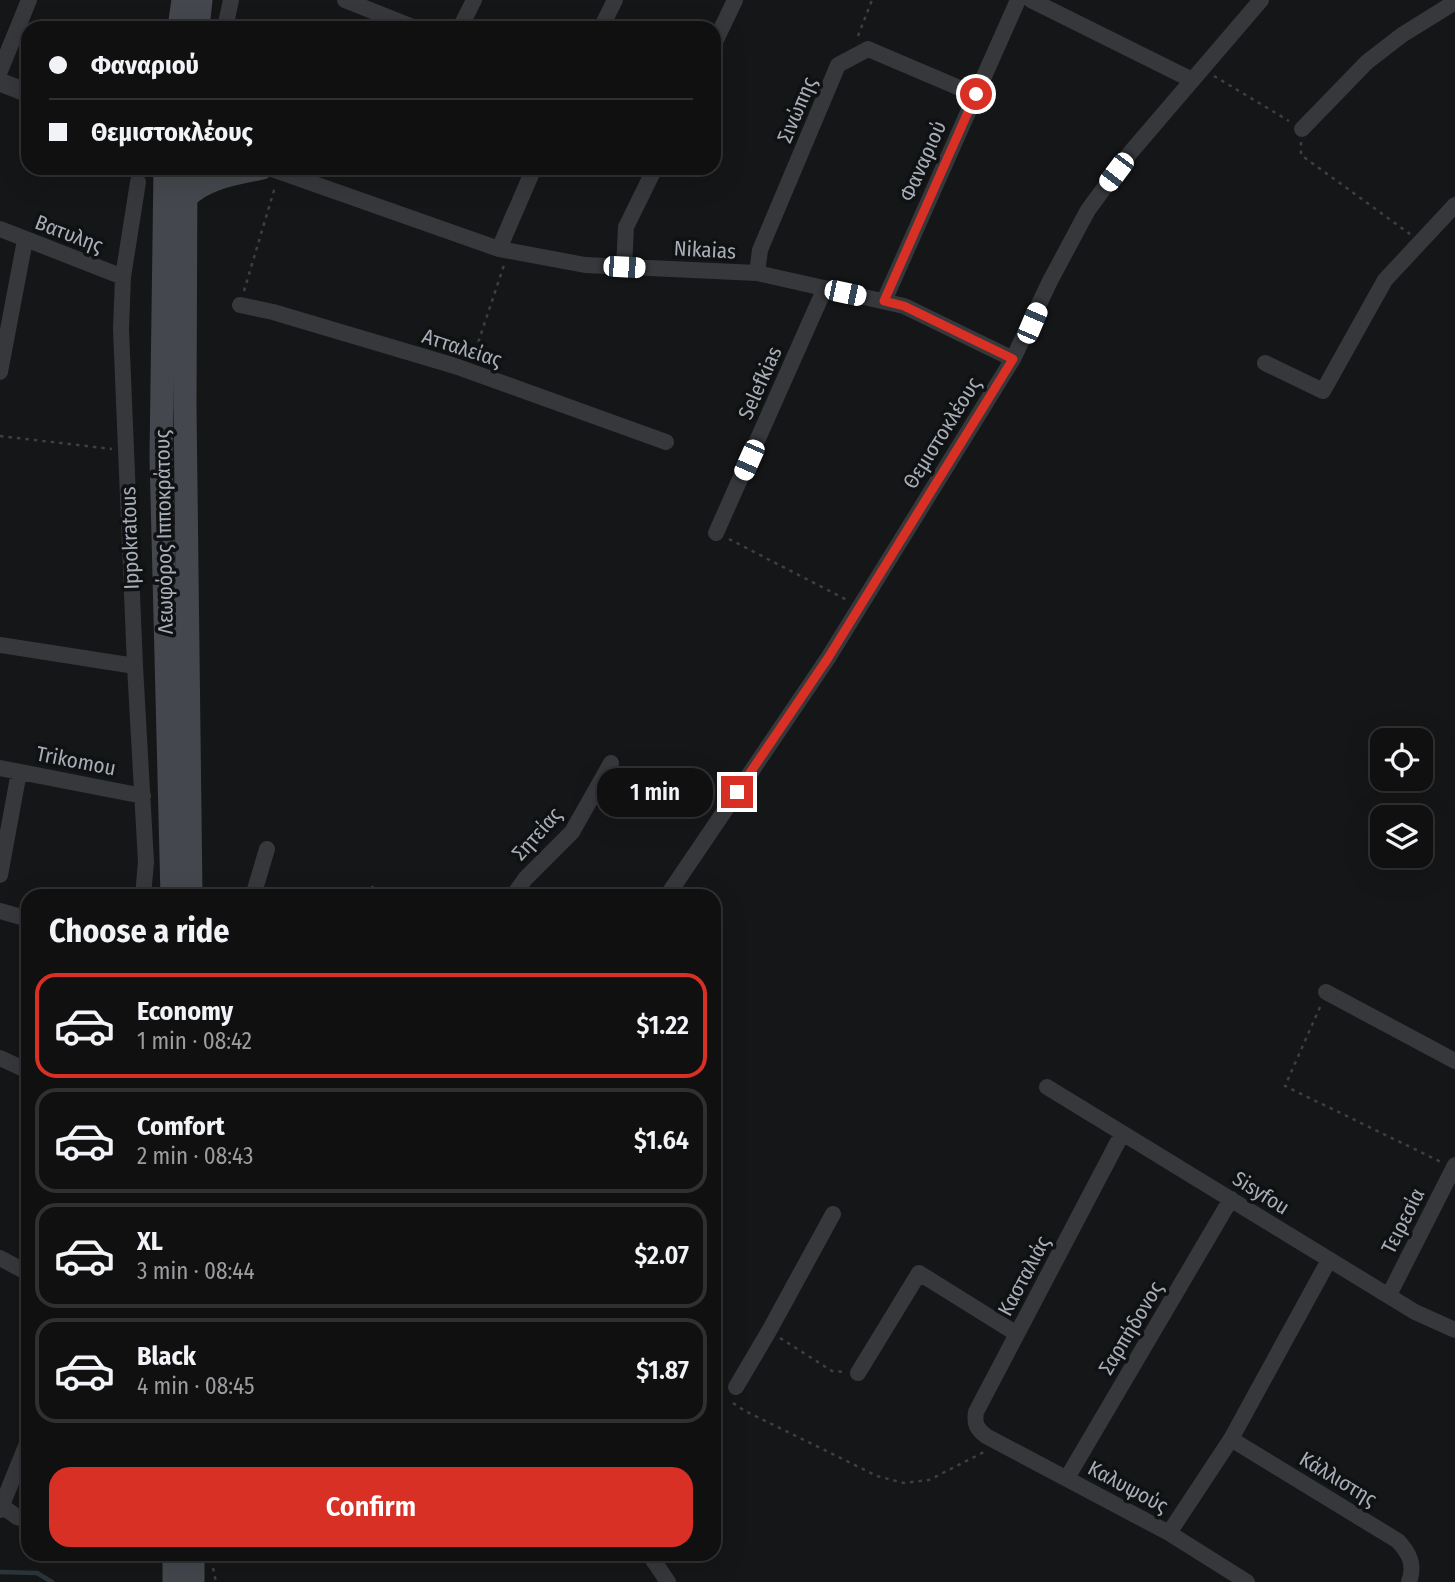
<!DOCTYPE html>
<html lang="en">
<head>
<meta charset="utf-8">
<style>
	:root { --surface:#101011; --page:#19191a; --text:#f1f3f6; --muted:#9c9d9f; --line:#303031; --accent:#d93025 }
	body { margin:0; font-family:"Fira Sans Condensed",sans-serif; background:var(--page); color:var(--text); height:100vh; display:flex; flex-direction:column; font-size:26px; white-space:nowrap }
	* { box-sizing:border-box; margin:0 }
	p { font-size:23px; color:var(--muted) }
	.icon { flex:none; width:38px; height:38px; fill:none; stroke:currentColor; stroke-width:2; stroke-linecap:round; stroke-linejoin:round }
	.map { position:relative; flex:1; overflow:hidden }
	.panel { position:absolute; left:21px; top:889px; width:700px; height:672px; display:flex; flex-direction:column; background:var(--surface); border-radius:21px; box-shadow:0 7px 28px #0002,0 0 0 2px var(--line) }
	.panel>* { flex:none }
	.guide { position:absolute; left:21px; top:21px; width:700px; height:154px; border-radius:21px; box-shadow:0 7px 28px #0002,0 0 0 2px var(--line); display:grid; align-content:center; height:154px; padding:0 28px; background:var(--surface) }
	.controls { position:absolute; left:1370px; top:728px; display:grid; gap:14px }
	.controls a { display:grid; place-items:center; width:63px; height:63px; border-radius:14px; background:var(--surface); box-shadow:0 7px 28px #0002,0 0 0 2px var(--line); font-size:35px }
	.end { position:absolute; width:32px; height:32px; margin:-16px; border:9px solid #d93025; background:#fff; box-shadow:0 0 0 4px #fff }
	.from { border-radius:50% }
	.bubble { position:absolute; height:49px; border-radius:21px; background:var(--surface); box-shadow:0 7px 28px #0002,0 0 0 2px var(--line); font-size:23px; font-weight:600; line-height:49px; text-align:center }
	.car { position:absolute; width:21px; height:42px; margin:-21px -10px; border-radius:9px; box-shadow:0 0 5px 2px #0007; background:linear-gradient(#fff 24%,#345 0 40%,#fff 0 76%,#345 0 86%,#fff 0) }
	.guide b { display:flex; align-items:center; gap:24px; height:66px; font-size:26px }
	.guide b+b { border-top:2px solid var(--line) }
	.guide i { width:18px; height:18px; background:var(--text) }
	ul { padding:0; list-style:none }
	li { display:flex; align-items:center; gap:21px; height:105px; margin:0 14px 10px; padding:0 14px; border:4px solid var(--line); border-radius:21px }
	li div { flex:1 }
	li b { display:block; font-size:26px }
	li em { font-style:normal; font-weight:600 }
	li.current { border-color:var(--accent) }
	li>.icon { width:63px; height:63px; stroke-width:1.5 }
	h2 { padding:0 28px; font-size:32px; line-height:84px }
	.button { display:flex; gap:14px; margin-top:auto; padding:14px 28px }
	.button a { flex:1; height:80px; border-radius:21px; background:var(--accent); color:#fff; font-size:28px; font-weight:600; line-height:80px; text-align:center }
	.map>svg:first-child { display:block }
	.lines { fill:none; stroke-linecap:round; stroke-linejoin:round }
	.stream { stroke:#2b363c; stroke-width:4.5 }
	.path { stroke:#3c3f44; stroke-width:2.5; stroke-dasharray:3.5 5; stroke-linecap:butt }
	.minor { stroke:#36383c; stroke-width:16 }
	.tertiary { stroke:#36383c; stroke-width:19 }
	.secondary { stroke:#44474d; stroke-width:23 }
	.route { stroke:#d93025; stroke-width:9 }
	.labels { text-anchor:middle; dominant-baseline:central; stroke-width:7; stroke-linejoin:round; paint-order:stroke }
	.street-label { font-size:21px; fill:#a7aeb8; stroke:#101112 }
</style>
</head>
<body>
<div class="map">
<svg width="1455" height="1582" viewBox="0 0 1455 1582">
	<rect width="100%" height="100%" fill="#151617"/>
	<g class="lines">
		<!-- stream -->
		<path class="stream" d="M0 1572 37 1573 52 1582"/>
		<!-- path -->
		<path class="path" d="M858 36 872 0
			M1214 76 1289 121
			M1301 142V155L1410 234
			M244 291 275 187
			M473 358 504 265
			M0 436 112 449
			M729 539 847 600
			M624 769 710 809
			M369 896 373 886
			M1320 1007 1285 1086 1441 1162
			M780 1338 832 1371 845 1372
			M714 1387 722 1394
			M733 1403 745 1411 877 1476 904 1483 929 1480 984 1452
			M213 1568 216 1582"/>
		<!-- minor -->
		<path class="minor" d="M345 0 415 28
			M1031 0 1192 80
			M225 28 231 0
			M460 28 474 0
			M601 28 615 0
			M714 44 735 0
			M0 71 29 0
			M1302 129 1367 62 1402 35 1455 2
			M269 168 499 249 585 265 757 273 904 306 1013 359
			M138 182 123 277 121 329 135 666 146 862 143 896
			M0 229 123 277
			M499 249 534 168
			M624 267 626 227 655 168
			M757 273 760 250 838 65 868 49 976 95
			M884 301 1018 0
			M240 305 273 312 455 366 666 442
			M1265 363 1323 391 1385 280 1455 205
			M0 372 25 240
			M716 533 825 288
			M0 645 135 666
			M0 768 143 796
			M0 875 19 772
			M253 896 267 849
			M513 896 525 879 572 832 611 763
			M667 896 828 658 1013 359 1050 281 1088 210 1130 153 1261 0
			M0 911 28 919
			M1326 992 1455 1061
			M0 1058 28 1071
			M1047 1087 1415 1312 1455 1330
			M1122 1134 976 1412C974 1424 977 1429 986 1436L1169 1533 1247 1582
			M0 1258 28 1273
			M1389 1295 1455 1165
			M858 1373 919 1273 1017 1334
			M736 1387 769 1331 833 1214
			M1231 1439 1398 1541C1410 1554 1415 1565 1409 1582
			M1067 1478 1231 1199
			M2 1506 17 1517 28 1520
			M0 1510 28 1441
			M1169 1533 1231 1439 1329 1260
			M649 1554 668 1582"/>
		<!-- tertiary -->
		<path class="tertiary" d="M0 82 28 93"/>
		<!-- secondary -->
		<path class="secondary" d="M179 28 183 0
			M198 28 201 0
			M165 168 161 457 172 896
			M186 168 185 407 191 896
			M185 198C206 177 235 174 262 168
			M193 1554V1582
			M174 1582V1554"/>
	</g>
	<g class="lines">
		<!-- route -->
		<path class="route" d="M737 792 828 658 1013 359 904 306 884 301 976 94"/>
	</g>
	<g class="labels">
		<!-- street labels -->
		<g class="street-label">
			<text transform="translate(797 110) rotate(-67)">Σινώπης</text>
			<text transform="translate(923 161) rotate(-66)">Φαναριού</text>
			<text transform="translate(69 234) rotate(21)">Βατυλης</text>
			<text transform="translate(705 250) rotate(3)">Nikaias</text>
			<text transform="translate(462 348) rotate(18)">Ατταλείας</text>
			<text transform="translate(760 383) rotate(-66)">Selefkias</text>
			<text transform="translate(942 433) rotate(-58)">Θεμιστοκλέους</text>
			<text transform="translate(164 532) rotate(-91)">Λεωφόρος Ιπποκράτους</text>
			<text transform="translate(130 538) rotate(-92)">Ippokratous</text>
			<text transform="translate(76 761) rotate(11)">Trikomou</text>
			<text transform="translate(537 834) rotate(-48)">Σητείας</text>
			<text transform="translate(1261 1193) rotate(32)">Sisyfou</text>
			<text transform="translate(1403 1221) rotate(-63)">Τειρεσία</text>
			<text transform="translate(1024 1276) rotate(-62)">Κασταλιάς</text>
			<text transform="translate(1131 1328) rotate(-59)">Σαρπήδονος</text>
			<text transform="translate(1338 1479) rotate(31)">Κάλλιστης</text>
			<text transform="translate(1128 1487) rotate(28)">Καλυψούς</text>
		</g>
	</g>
</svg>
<div class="controls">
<a><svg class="icon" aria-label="locate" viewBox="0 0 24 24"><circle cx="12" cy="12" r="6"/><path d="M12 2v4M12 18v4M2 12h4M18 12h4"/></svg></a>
<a><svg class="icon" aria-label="layers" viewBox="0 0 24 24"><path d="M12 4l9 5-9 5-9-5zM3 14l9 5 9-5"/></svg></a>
</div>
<i class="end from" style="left:976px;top:94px"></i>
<i class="end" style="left:737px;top:792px"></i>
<div class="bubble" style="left:597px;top:768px;width:116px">1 min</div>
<i class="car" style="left:1116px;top:172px;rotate:217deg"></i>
<i class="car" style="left:624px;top:267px;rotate:93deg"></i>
<i class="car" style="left:845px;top:293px;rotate:102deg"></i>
<i class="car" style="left:1032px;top:323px;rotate:23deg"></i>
<i class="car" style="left:749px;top:460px;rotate:204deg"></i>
<div class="guide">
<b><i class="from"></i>Φαναριού</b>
<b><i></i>Θεμιστοκλέους</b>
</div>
<section class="panel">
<h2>Choose a ride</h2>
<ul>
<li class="current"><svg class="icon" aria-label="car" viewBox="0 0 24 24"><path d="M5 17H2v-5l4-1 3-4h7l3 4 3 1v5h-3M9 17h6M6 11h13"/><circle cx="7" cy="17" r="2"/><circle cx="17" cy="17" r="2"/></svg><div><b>Economy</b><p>1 min · 08:42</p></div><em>$1.22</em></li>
<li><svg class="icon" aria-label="car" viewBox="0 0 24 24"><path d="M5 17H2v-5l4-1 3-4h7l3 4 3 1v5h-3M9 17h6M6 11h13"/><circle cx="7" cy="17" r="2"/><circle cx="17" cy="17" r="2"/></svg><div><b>Comfort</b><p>2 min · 08:43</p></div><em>$1.64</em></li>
<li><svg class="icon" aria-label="car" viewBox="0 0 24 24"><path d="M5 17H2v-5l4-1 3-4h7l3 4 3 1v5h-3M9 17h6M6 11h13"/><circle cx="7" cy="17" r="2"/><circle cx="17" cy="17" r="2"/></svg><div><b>XL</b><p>3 min · 08:44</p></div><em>$2.07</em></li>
<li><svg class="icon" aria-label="car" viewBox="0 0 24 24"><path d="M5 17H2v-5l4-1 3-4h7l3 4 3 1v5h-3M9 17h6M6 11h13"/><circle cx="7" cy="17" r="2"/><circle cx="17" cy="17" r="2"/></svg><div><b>Black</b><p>4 min · 08:45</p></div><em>$1.87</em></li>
</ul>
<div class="button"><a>Confirm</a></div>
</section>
</div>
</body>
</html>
